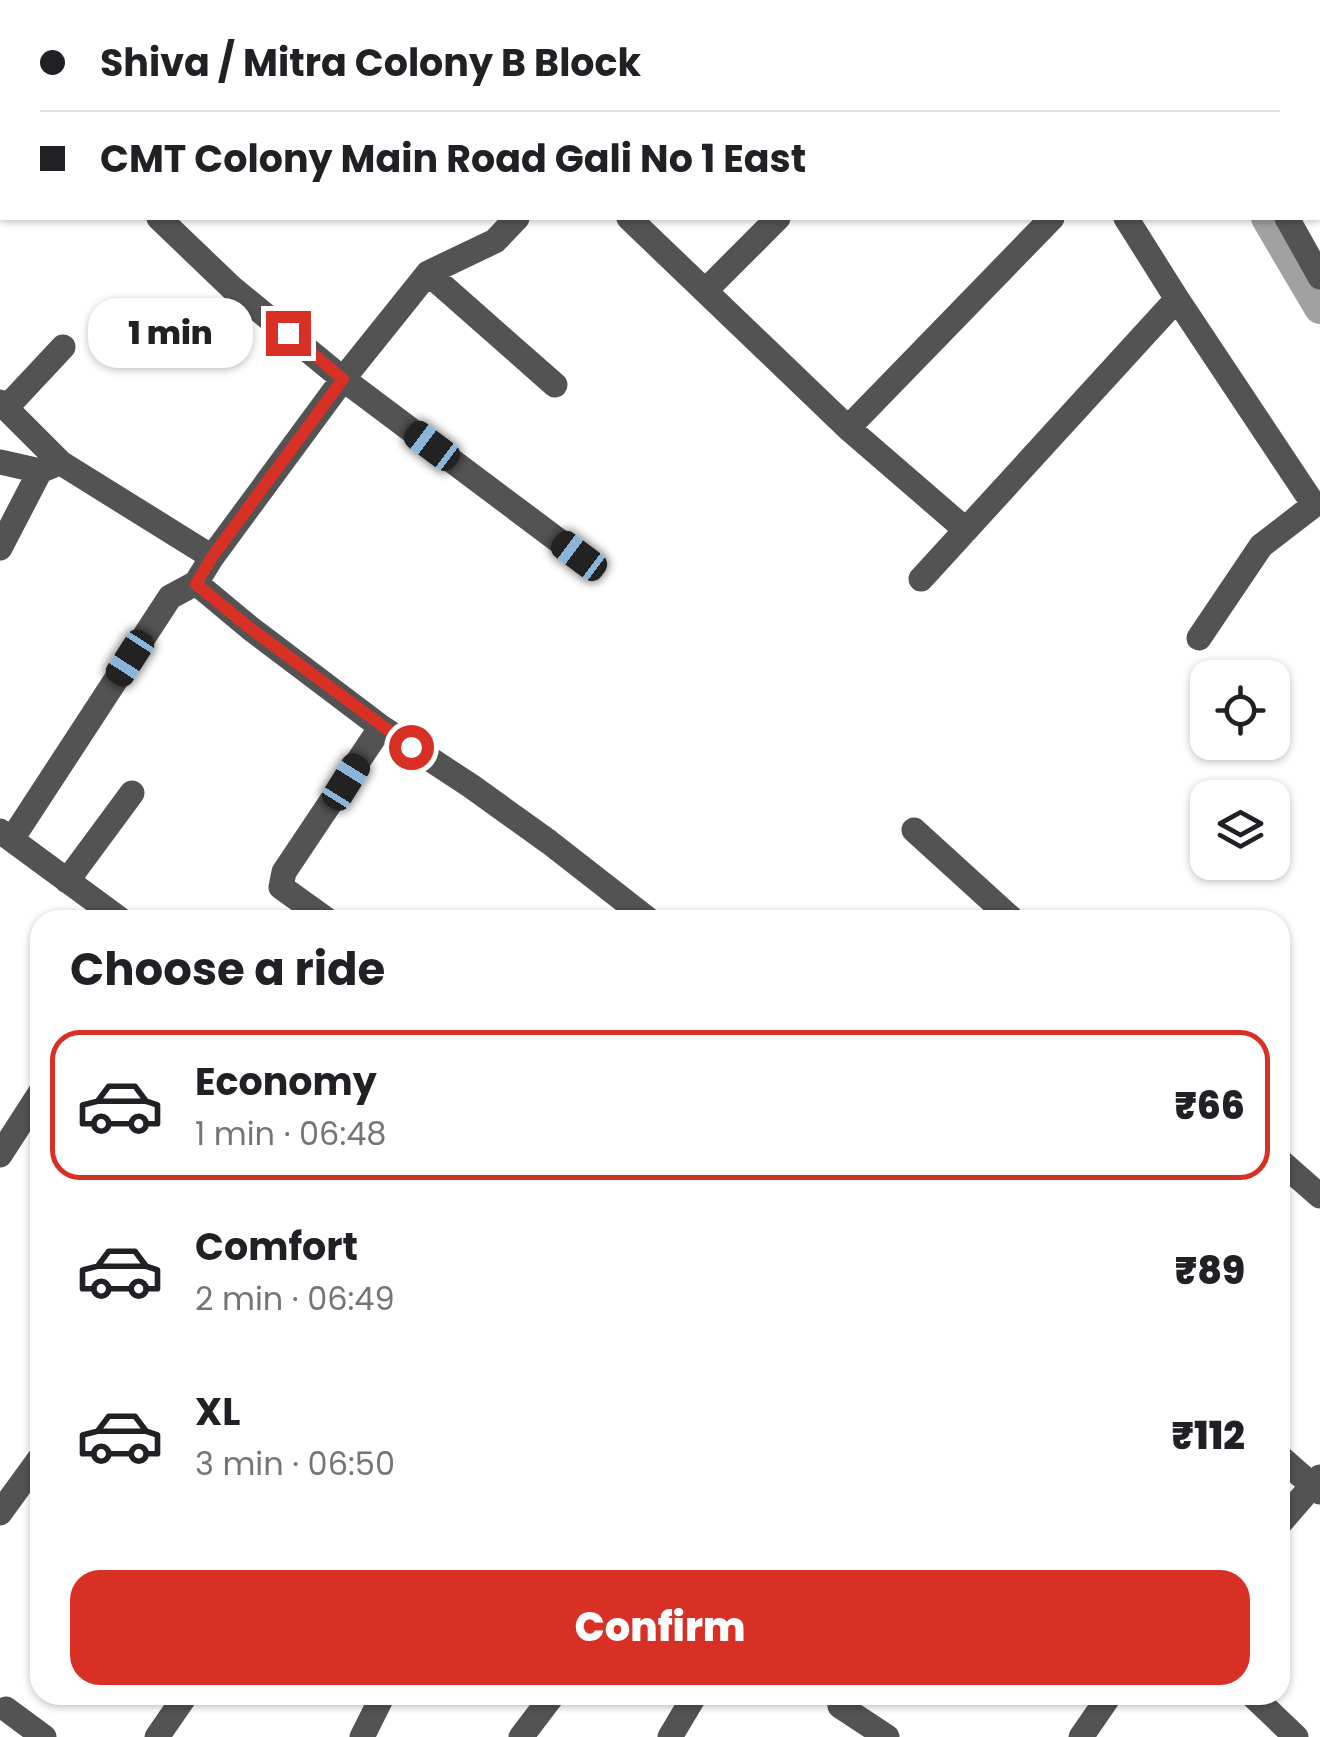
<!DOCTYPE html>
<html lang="en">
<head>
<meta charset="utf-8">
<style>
	:root { --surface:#fff; --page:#f2f2f2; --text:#202124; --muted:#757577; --line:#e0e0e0; --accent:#d93025 }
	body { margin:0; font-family:Poppins,sans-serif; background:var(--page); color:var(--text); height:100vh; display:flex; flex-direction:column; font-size:38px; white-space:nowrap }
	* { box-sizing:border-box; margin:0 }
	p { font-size:32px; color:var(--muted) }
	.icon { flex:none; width:55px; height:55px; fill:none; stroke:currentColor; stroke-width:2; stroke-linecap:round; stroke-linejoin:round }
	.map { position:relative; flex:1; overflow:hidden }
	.sheet { position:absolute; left:30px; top:910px; width:1260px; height:795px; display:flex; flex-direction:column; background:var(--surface); border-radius:30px; box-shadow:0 2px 8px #0004 }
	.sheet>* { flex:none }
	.top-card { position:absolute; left:0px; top:0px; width:1320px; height:220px; box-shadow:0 2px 8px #0004; display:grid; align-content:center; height:220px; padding:0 40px; background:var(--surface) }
	.buttons { position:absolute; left:1190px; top:660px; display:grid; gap:20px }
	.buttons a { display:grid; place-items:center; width:100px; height:100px; border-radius:20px; background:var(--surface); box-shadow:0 2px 8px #0004; font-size:50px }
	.end { position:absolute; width:45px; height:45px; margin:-22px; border:12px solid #d93025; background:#fff; box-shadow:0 0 0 5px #fff }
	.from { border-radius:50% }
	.bubble { position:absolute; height:70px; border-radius:30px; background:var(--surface); box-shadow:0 2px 8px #0004; font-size:32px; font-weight:800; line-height:70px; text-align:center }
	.car { position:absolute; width:30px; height:60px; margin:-30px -15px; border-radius:12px; box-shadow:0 0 8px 2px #0007; background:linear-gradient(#222 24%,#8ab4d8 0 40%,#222 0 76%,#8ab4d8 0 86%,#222 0) }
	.top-card b { display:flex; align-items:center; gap:35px; height:95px; font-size:38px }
	.top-card b+b { border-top:2px solid var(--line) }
	.top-card i { width:25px; height:25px; background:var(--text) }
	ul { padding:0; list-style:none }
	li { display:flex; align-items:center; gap:30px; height:150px; margin:0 20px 15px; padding:0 20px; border:5px solid transparent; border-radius:30px }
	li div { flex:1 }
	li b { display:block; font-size:38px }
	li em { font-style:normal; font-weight:800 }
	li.active { border-color:var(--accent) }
	li>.icon { width:90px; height:90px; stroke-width:1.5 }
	h2 { padding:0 40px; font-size:45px; line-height:120px }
	.primary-button { display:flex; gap:20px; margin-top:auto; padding:20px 40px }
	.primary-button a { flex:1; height:115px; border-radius:30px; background:var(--accent); color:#fff; font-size:40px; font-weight:800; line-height:115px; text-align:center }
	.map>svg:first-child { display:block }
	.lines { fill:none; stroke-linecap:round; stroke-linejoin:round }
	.canal { stroke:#a1a1a1; stroke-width:32 }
	.major-casing { stroke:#dbdbdb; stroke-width:30 }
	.minor { stroke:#535353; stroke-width:25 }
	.major { stroke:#000; stroke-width:25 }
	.route { stroke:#d93025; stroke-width:12 }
</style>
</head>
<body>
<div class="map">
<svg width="1320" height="1737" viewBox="0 0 1320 1737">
	<rect width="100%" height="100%" fill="#fff"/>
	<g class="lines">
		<!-- canal -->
		<path class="canal" d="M1133 0 1136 2
			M1267 218 1320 308"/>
		<!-- major casing -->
		<g class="major-casing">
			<path id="major" d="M1260 0 1262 2
				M1318 72 1320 75"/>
		</g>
		<!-- minor -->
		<path class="minor" d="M1151 0 1153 2
			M536 2 537 0
			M732 2 734 0
			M972 2 974 0 976 2
			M1096 2V0
			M1305 2 1308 0
			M0 62 2 65
			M0 108 2 106
			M159 218 232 288 343 379 579 556
			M517 218 495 241 428 273 343 379 212 557 196 583 250 628 381 727 471 786 549 842 649 920
			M629 218 848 428 1052 218
			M1126 218 1177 299 1314 505 1261 546 1199 638
			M1287 218 1320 277
			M428 273 555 385
			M705 291 778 218
			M0 402 61 463 212 557
			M6 408 63 347
			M848 428 966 530
			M0 462 40 471 52 466
			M0 548 40 471
			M921 579 1177 299
			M914 830 1013 920
			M0 831 121 920
			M12 839 170 597 196 583
			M67 881 132 793
			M327 920 281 887 284 872 381 727
			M0 1155 40 1093
			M1280 1161 1320 1196
			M1280 1457 1320 1492
			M0 1513 40 1458
			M1280 1523 1320 1477
			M1252 1695 1296 1737
			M840 1706 887 1737
			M6 1709 44 1737
			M157 1737 186 1695
			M362 1737 383 1695
			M521 1737 553 1695
			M670 1737 695 1695
			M1081 1737 1110 1695"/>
		<!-- major -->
		<use href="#major" class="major"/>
	</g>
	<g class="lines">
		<!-- route -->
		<path class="route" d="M288 333 343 379 212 557 196 584 250 628 411 747"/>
	</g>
</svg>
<div class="buttons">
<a><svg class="icon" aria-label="locate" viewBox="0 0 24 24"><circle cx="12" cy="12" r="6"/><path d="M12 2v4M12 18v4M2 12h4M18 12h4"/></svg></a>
<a><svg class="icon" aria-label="layers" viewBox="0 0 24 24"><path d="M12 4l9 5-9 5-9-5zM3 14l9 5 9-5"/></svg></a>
</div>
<i class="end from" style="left:411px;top:747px"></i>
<i class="end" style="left:288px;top:333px"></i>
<div class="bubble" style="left:88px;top:298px;width:165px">1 min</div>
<i class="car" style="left:432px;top:446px;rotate:307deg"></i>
<i class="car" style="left:579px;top:556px;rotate:307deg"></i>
<i class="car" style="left:130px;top:658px;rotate:213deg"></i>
<i class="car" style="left:346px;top:782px;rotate:32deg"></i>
<div class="top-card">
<b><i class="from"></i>Shiva / Mitra Colony B Block</b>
<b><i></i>CMT Colony Main Road Gali No 1 East</b>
</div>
<section class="sheet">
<h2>Choose a ride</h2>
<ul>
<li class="active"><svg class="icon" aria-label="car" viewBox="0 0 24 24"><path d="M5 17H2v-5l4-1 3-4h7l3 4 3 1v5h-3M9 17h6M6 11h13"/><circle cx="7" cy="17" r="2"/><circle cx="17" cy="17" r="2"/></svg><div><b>Economy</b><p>1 min · 06:48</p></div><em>₹66</em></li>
<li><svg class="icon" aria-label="car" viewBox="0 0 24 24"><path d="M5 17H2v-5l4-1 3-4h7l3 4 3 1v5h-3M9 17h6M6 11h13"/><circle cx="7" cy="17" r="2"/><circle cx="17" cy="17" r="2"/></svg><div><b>Comfort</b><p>2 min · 06:49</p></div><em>₹89</em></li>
<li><svg class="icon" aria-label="car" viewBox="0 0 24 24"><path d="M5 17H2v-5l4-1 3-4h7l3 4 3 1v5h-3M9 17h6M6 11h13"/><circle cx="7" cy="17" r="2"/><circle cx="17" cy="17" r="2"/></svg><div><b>XL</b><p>3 min · 06:50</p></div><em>₹112</em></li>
</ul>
<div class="primary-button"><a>Confirm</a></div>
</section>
</div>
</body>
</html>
